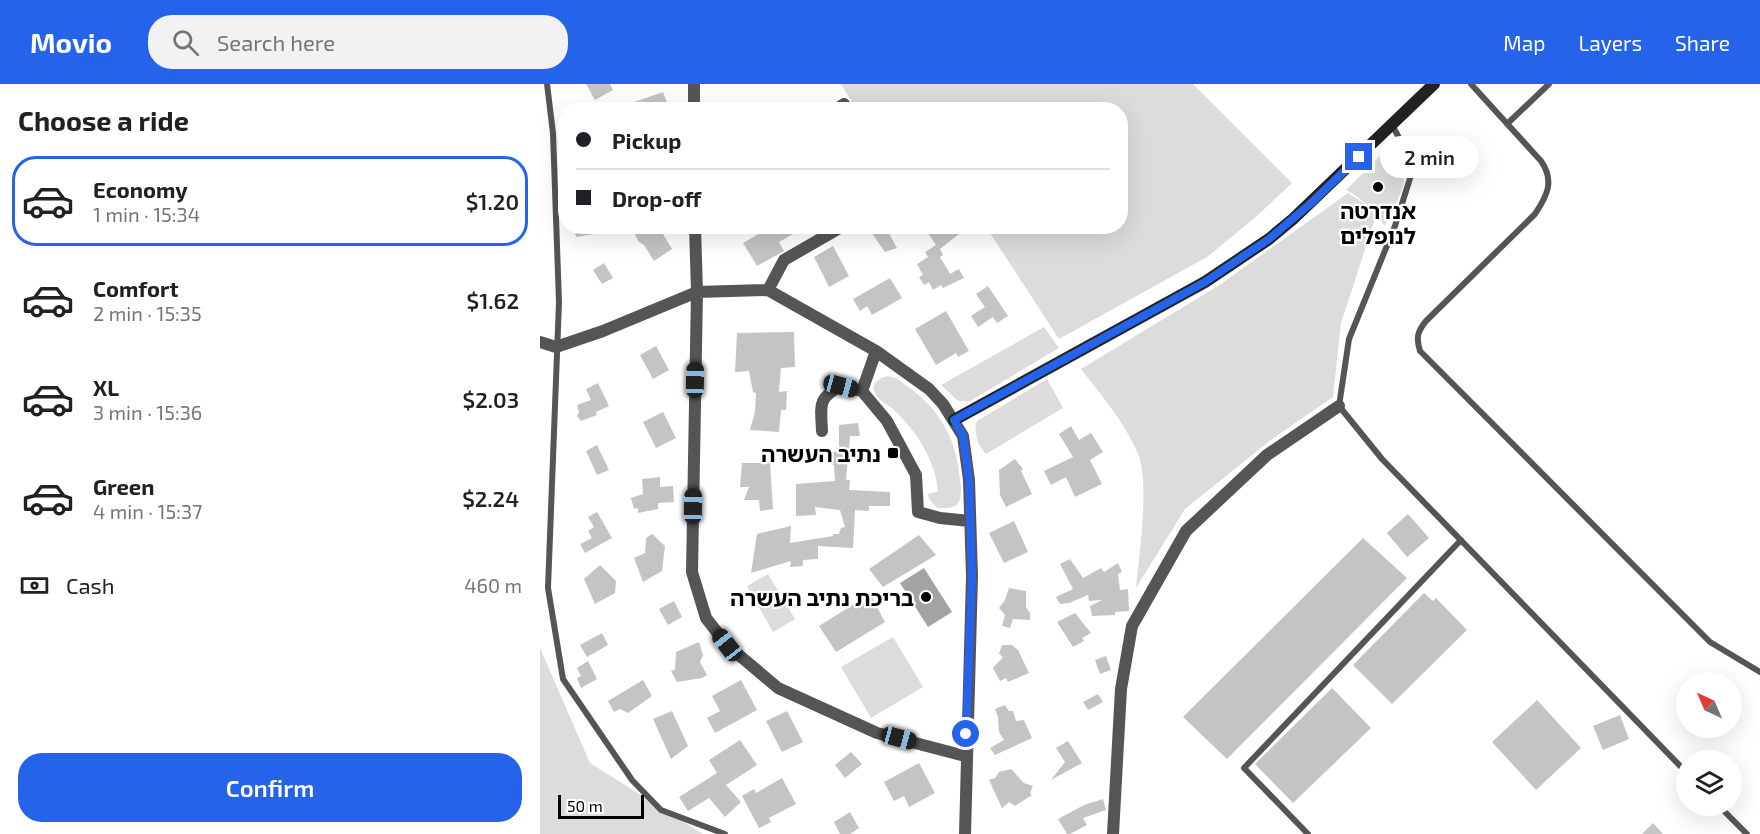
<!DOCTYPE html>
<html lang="en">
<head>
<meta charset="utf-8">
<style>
	:root { --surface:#fff; --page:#f2f2f2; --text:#202124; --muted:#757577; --line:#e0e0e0; --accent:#2563eb }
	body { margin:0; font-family:"Exo 2","Noto Sans Hebrew",sans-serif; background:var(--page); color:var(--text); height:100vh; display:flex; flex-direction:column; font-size:22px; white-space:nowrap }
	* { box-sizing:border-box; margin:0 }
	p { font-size:20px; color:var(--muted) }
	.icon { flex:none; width:33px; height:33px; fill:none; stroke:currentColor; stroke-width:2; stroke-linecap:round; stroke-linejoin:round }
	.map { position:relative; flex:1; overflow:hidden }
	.side { display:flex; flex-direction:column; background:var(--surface); width:540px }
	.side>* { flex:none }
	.top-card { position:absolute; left:18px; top:18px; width:570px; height:132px; border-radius:24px; box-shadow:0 6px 24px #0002; display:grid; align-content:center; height:132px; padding:0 18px; background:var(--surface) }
	.needle { width:39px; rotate:316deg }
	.fabs { position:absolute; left:1136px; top:588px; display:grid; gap:12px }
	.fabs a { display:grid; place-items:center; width:66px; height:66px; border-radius:50%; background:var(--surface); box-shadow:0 6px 24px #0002; font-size:30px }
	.scale { position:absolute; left:18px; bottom:15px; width:86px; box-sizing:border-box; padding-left:6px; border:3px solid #000; border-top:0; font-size:16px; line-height:21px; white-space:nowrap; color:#000; -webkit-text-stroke:4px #fff; paint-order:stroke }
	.end { position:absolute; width:27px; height:27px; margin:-14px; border:8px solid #2563eb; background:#fff; box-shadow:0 0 0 3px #fff }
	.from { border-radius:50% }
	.bubble { position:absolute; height:42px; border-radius:21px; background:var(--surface); box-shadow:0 6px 24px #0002; font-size:20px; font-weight:600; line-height:42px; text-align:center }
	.car { position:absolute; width:18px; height:36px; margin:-18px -9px; border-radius:8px; box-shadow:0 0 4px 2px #0007; background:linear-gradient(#222 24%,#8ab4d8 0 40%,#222 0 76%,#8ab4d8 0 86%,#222 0) }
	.top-card b { display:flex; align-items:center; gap:21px; height:57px; font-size:22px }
	.top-card b+b { border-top:2px solid var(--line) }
	.top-card i { width:15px; height:15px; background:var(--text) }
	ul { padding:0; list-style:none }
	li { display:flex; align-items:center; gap:18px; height:90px; margin:0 12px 9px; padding:0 6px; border:3px solid transparent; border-radius:24px }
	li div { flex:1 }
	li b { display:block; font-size:22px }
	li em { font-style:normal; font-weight:600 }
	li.on { border-color:var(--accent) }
	li>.icon { width:54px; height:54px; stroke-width:1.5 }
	h2 { padding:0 18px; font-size:27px; line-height:72px }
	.pay { display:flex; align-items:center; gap:15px; height:66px; padding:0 18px; font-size:22px }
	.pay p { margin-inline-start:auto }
	.action { display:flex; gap:12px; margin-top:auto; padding:12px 18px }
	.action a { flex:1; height:69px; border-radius:24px; background:var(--accent); color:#fff; font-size:24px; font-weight:600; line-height:69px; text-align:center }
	header { display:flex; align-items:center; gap:36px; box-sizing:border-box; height:84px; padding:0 30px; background:var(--accent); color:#fff }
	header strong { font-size:28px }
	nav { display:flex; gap:33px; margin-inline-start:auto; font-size:21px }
	.search { width:420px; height:54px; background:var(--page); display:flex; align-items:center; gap:15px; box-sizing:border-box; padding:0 21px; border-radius:24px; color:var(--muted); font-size:22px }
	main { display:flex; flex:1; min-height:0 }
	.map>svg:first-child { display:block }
	.green { fill:#dcdcdc }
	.water { fill:#a3a3a3 }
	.building { fill:#c4c4c4 }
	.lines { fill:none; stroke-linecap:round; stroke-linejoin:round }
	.lane { stroke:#555; stroke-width:6 }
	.street { stroke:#555; stroke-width:12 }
	.secondary { stroke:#222; stroke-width:12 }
	.route { stroke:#2563eb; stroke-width:8 }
	.poi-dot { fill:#000; stroke:#fff; stroke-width:2 }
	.labels { text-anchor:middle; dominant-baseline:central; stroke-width:4.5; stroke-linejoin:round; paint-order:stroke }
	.poi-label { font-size:22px; font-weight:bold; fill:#000; stroke:#fff; text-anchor:end }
</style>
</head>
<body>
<header>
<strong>Movio</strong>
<div class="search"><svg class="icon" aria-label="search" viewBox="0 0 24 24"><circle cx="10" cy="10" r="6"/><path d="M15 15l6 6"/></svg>Search here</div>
<nav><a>Map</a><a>Layers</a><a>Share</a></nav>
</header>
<main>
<section class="side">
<h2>Choose a ride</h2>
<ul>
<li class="on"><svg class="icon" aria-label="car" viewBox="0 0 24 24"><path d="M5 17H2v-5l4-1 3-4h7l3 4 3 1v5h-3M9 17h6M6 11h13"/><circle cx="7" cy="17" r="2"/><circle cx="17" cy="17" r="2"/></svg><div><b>Economy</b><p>1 min · 15:34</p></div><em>$1.20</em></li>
<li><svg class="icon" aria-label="car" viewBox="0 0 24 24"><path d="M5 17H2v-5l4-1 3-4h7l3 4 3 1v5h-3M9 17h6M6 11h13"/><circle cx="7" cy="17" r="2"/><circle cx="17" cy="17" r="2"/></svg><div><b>Comfort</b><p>2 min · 15:35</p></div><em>$1.62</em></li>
<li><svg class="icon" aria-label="car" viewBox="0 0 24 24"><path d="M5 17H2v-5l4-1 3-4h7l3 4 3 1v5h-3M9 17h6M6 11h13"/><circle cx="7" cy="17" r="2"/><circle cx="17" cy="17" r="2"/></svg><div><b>XL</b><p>3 min · 15:36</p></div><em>$2.03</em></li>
<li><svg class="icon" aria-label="car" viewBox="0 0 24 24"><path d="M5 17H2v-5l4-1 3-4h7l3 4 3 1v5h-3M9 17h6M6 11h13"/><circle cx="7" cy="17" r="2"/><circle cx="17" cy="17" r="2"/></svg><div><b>Green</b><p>4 min · 15:37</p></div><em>$2.24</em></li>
</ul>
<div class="pay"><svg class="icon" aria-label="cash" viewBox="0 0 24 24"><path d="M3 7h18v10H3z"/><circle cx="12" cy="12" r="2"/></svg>Cash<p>460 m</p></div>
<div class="action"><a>Confirm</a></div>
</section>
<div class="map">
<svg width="1220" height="750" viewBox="0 0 1220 750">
	<rect width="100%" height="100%" fill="#fff"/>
	<!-- green -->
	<path class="green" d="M301 0H653L752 99 717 132 667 173 519 255 446 143 580 142V26L316 25Z
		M844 68C857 69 864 83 864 97 863 108 850 131 845 142 834 126 823 115 806 106Z
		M808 109 827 121 836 132 801 239 793 313 732 355 645 425 596 504C599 470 610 400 598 370 585 339 562 312 541 285L678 202Z
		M504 243 519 264 430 317H418L401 301Z
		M348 292C357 293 364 300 371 305 402 328 417 358 420 396 421 404 423 416 415 422 409 425 402 424 397 424L389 415 388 410 398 407C395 376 377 348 354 326 348 321 336 315 334 307 331 298 340 294 348 292Z
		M507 295 523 324 446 370C438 361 433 349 437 337Z
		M228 490 255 535 233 548 207 502Z
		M353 553 383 603 331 634 301 583Z
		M0 564 50 679 163 750H0Z"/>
	<!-- water -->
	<path class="water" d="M384 484 412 528 388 543 360 499Z"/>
	<!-- building -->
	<path class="building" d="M46 0H70L73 6 55 16Z
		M123 8 130 26H97L94 18Z
		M34 142H66V148L36 153Z
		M108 142H118L132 165 114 177 104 161 99 158 95 151Z
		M232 142H252L255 149 239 158 244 167 217 182 203 159Z
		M342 142H345L357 164 345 168 331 148Z
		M383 142H429L400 165 403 171 400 173 410 190 419 185 424 194 403 204 401 201 393 206 389 198 384 201 379 193 383 191 377 180 388 173 385 168 396 161Z
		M293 162 309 192 289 203 274 173Z
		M64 179 73 194 62 200 53 186Z
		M350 194 362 214 332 231 327 222 320 227 313 215Z
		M448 202 468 232 457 239 453 233 438 243 431 232 445 223 436 210Z
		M406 227 429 267 418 273 416 269 396 281 375 245Z
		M254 248 255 283 241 284 239 308 247 307 246 326H241L239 348 210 346 215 328 216 309 213 308 209 287 195 288 197 249Z
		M116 262 129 286 113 295 100 271Z
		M58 299 69 322 56 328 57 331 41 337 37 332 39 328 37 321 51 316 46 305Z
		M123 328 136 354 116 364 103 338Z
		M318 339 320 352H310L306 396H310L309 406 350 408V422H329V427L315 426 313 464 278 462V475L263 476V482L250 483 251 477 211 489 217 450 251 442 250 459 293 452V450H299L301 444 305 443 300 426 275 423 276 431 256 432V400L295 397 294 381 288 379V368H299V341Z
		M531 342 539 356 551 349 563 368 550 376 562 400 535 413 526 393 511 401 504 387 533 373 519 350Z
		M57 361 69 386 57 391 46 367Z
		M475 375 483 385 481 387 492 410 466 423 460 411 459 386Z
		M202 379H230L233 425 220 427 219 416H204L209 403H200Z
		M120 393V403L133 402 134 418 118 419V425L98 429V424L94 425 91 414 103 410 102 395Z
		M57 428 72 454 45 469 40 460 52 454 48 447 54 443 48 433Z
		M868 430 889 454 867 473 847 449Z
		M474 437 488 468 464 479 449 449Z
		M112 450 125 462 122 487 103 498 94 474 105 469 106 454Z
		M379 451 396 471 343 503 329 485Z
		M823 454 867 494 687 675 643 633Z
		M530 475 543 494 561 484 564 488 578 479 582 488 578 490 580 506 588 505 589 527 575 528V531L552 532 550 522 562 516 549 517 548 511 529 519 520 520 516 513 533 505 520 480Z
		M60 481 76 497 75 509 55 520 44 495Z
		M469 504 486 507V523L490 529V536L473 535 470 544 462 542 465 531 459 524 465 516Z
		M884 509 893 517 896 514 927 546 852 620 813 581Z
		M330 510 345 538 296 568 279 542Z
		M134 517 142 533 128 541 119 525Z
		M535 529 551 549 542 554 544 557 533 563 517 538Z
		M62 549 68 561 47 573 40 561Z
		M159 558 163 571 160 578 167 591 162 594 137 598 131 587 135 586 136 568Z
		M462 561H472L478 566 489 589 468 598 466 594 460 597 453 584 463 573 459 570Z
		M566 572 571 586 560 590 555 576Z
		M48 577 57 595 41 604 37 594 41 592 37 584Z
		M103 596 112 612 88 629 80 625 74 628 68 617Z
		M201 596 217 626 175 649 167 634 180 627 172 612Z
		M792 604 831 644 753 719 715 680Z
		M558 610 563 618 548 626 543 618Z
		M997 616 1041 664 996 706 952 658Z
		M465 621 469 627H473L476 637 484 636 492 654 455 671 450 664 464 656 459 648 458 633 455 625Z
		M132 627 148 662 131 675 113 635Z
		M247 627 263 658 242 668 226 637Z
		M1080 631 1089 655 1063 666 1053 642Z
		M200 656 217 681 186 701 201 718 185 733 169 714 148 727 139 713 177 689 169 676Z
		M528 657 542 679 511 696 525 678 516 664Z
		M311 668 322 680 305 694 295 681Z
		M379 679 395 709 369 723 364 712 354 717 344 698Z
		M471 685 484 699 493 702 490 709 492 711 475 722 469 718 462 724 449 696 455 694 459 688Z
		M242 694 256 720 229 734 231 738 219 744 202 712 214 705 216 709Z
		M563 715 566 726 543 734 547 741 530 750H527L518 735 544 721Z
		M310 728 319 744 310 750H300L294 738Z
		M1113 739 1123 750H1102Z"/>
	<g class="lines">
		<!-- lane -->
		<path class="lane" d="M7 0 13 49 19 218 8 504 23 595 92 696 121 726 185 750
			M931 0 1001 77C1015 97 1007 112 995 130L886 237C877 248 876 254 880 267L1170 558 1220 588
			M967 40 1009 0
			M852 41 863 61 872 88 855 142 809 255 799 322 842 375 1146 688
			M1179 722 1207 750
			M768 750 704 684 921 456"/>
		<!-- street -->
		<path class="street" d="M154 0V26
			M295 26 304 20
			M155 142 157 208 152 488 166 534 187 561 238 604 337 649 425 672
			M228 206 244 176 303 142
			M0 258 16 263 63 247 157 208 228 206 336 267 389 305 403 320 423 352 429 396 432 492 425 750
			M322 307 336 267
			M282 347C281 322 277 314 301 302L322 307 347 337 376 391 378 428 400 434 430 437
			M573 750 581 605 592 542 646 447 727 371 799 322"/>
		<!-- secondary -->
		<path class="secondary" d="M414 336 665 198 729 155 753 135 894 0"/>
	</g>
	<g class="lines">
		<!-- route -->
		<path class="route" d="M426 650 432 492 429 396 423 352 414 336 665 198 729 155 770 120 819 73"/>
	</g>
	<!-- markers -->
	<g class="poi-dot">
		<circle cx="838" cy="103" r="6"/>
		<rect x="347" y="363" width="12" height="12" rx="3"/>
		<circle cx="386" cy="513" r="6"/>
	</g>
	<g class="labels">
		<!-- poi labels -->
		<g class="poi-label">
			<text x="838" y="126" text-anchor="middle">אנדרטה<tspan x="838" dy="25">לנופלים</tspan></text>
			<text x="341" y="369">נתיב העשרה</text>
			<text x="374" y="513">בריכת נתיב העשרה</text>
		</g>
	</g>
</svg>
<div class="fabs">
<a><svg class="needle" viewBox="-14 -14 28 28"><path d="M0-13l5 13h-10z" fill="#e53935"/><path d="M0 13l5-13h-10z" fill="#757577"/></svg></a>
<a><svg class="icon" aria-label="layers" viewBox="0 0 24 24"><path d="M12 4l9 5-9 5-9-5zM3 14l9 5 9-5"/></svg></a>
</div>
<div class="scale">50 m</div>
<i class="end from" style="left:426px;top:650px"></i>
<i class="end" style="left:819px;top:73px"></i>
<div class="bubble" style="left:840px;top:52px;width:99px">2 min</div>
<i class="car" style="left:155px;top:296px;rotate:1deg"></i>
<i class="car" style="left:301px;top:302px;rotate:105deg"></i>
<i class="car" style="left:153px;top:422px;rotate:1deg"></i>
<i class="car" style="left:187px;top:561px;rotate:322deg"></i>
<i class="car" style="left:359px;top:654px;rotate:105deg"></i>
<div class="top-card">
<b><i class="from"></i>Pickup</b>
<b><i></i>Drop-off</b>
</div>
</div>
</main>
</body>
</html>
